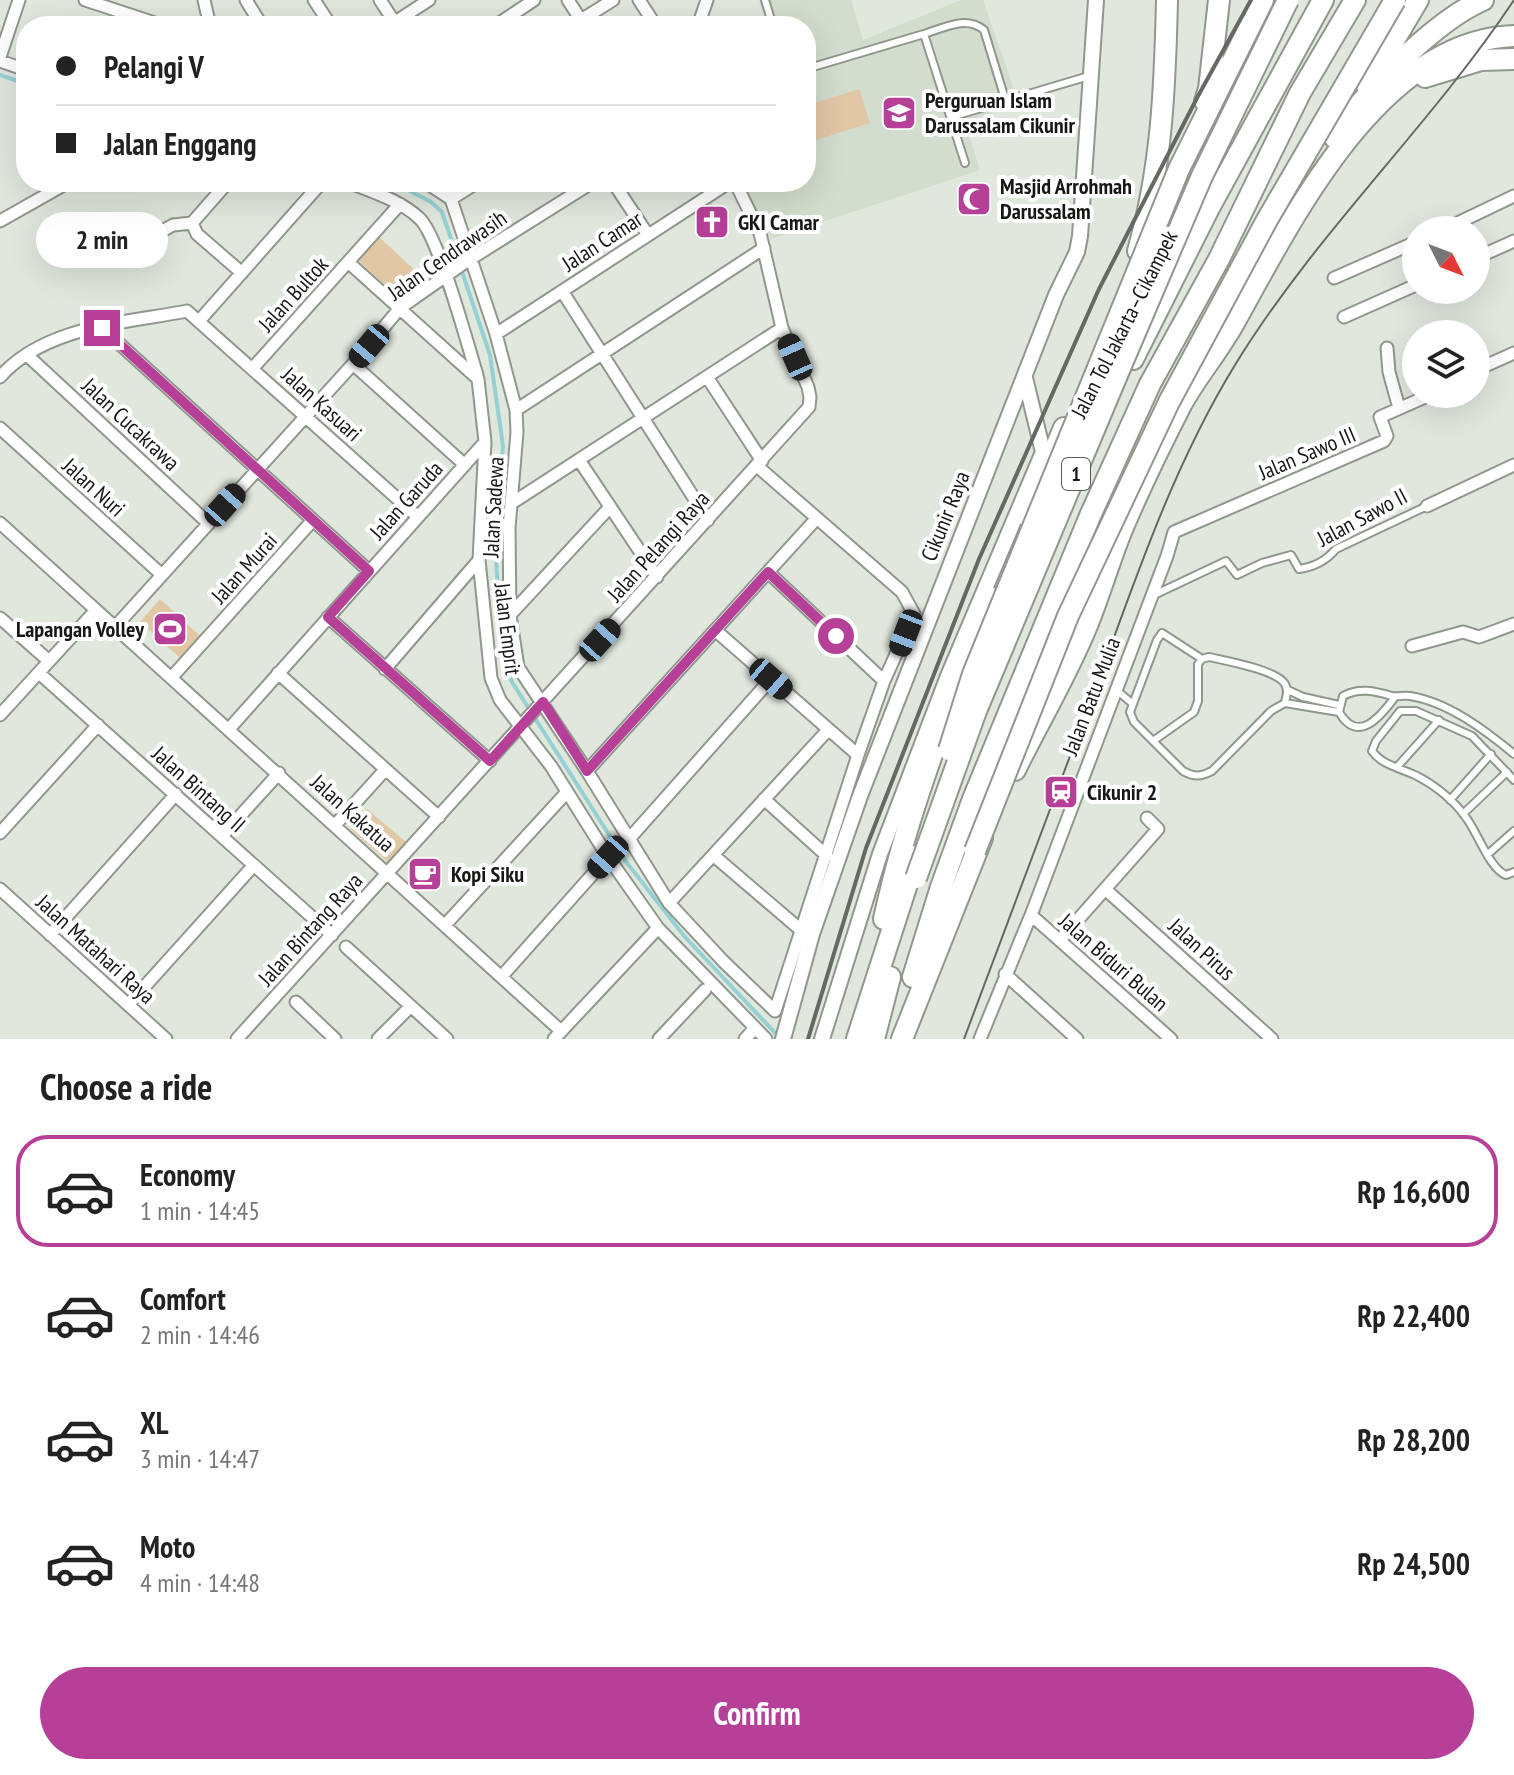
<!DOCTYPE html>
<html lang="en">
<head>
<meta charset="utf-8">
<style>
	:root { --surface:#fff; --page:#f6f6f6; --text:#222; --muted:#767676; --line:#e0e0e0; --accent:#b64097 }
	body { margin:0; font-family:"PT Sans Narrow",sans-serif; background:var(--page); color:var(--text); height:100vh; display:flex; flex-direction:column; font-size:30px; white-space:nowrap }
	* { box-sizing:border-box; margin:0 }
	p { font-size:26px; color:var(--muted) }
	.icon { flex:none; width:44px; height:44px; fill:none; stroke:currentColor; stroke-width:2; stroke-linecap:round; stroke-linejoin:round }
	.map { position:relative; height:1039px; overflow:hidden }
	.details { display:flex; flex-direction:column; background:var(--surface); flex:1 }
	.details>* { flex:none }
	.hud { position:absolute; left:16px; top:16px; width:800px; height:176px; border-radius:32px; box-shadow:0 8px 32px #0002; display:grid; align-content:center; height:176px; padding:0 40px; background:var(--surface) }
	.needle { width:52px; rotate:132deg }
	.tools { position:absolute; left:1402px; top:216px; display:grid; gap:16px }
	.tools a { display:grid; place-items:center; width:88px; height:88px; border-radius:50%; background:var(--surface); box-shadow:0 8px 32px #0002; font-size:40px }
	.end { position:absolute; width:36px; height:36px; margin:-18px; border:10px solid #b64097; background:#fff; box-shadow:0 0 0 4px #fff }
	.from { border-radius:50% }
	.bubble { position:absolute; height:56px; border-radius:28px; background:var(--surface); box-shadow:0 8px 32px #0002; font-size:26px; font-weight:700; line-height:56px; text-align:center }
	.car { position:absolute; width:24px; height:48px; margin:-24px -12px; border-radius:10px; box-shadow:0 0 6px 2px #0007; background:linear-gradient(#222 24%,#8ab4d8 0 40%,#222 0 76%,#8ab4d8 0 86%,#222 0) }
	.hud b { display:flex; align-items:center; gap:28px; height:76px; font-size:30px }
	.hud b+b { border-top:2px solid var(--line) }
	.hud i { width:20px; height:20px; background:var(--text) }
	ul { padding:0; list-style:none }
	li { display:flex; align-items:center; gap:24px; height:112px; margin:0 16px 12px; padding:0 24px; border:4px solid transparent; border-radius:32px }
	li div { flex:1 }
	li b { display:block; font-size:30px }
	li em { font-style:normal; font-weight:700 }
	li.on { border-color:var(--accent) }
	li>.icon { width:72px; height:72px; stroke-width:1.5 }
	h2 { padding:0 40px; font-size:36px; line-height:96px }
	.primary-button { display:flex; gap:16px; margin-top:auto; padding:16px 40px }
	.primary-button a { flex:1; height:92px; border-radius:48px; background:var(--accent); color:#fff; font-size:32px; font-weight:700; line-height:92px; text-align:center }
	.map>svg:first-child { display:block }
	.built { fill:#d2ddcd }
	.green { fill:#e2c7a5 }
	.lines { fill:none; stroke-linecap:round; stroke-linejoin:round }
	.stream { stroke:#95d1d3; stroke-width:4 }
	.service-casing { stroke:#90978d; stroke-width:10 }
	.minor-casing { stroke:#90978d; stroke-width:15 }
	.tertiary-casing { stroke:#90978d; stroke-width:18 }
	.motorway-casing { stroke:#90978d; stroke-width:24 }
	.service { stroke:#fff; stroke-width:6 }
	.minor { stroke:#fff; stroke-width:11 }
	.tertiary { stroke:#fff; stroke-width:14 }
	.motorway { stroke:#fff; stroke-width:20 }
	.tram { stroke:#656963; stroke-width:2 }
	.rail { stroke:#656963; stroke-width:4 }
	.motorway-bridge-casing { stroke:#90978d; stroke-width:24; stroke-linecap:butt }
	.motorway-bridge { stroke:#fff; stroke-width:20 }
	.route { stroke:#b64097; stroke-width:10 }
	.labels { text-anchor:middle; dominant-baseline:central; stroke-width:8; stroke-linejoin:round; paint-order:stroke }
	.shield { fill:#fff; stroke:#5c5d5b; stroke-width:2 }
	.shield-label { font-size:20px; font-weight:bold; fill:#161815 }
	.poi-label { font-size:22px; font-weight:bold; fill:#161815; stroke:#fff; text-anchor:start }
	.street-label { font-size:22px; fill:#161815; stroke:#fff }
</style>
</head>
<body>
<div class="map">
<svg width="1514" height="1039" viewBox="0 0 1514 1039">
	<rect width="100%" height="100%" fill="#e0e7dd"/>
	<!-- built -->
	<path class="built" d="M759 0H851L863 40 961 0H983L1019 104 965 122 980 170 771 239 744 182H806V26H767Z"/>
	<!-- green -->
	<path class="green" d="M859 89 870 123 806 143V106Z
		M379 237 420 275 399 298 358 260Z
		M160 599 200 636 180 658 140 622Z
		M367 809 406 842 389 863 350 829Z"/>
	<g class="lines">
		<!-- stream -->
		<path class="stream" d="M0 75 26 84
			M393 182 431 202 442 212 490 355 503 446 495 544 502 654 512 682 627 863 685 937 778 1036"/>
		<!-- service casing -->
		<g class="service-casing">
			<path id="service" d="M765 0 773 26
				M924 34C944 28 966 15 984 30L1005 99
				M806 69 924 34 965 163
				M951 117 1089 76
				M1154 595 1226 561 1237 575 1262 563 1291 555 1299 569C1314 567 1326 561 1336 549L1427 506
				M1115 689 1133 704
				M1288 690 1303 697 1339 705
				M1395 697C1381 716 1358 745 1339 712L1343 696C1359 687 1375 691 1392 696 1398 697 1404 695 1410 696 1448 702 1485 730 1514 754
				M1285 703 1339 712
				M1153 741 1194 712 1198 701V664L1202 659 1209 657C1226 661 1277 670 1285 684 1289 691 1286 696 1285 703L1271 711 1212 771C1200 777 1194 777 1183 771L1134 722 1130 712 1157 640 1162 633 1202 659
				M1397 767 1439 720
				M1514 780 1472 736 1416 711H1400L1376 741 1372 751C1382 765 1400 768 1415 775 1435 785 1455 801 1467 819 1478 834 1490 869 1506 875L1514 872
				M1450 800 1491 754
				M1463 814 1507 772
				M1488 854 1514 831"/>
		</g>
		<!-- minor casing -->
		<g class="minor-casing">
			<path id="minor" d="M85 0 164 26
				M204 0 210 26
				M246 0 262 26
				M314 0 331 26
				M380 0 397 26
				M568 0 584 25
				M639 0 656 26
				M581 20 613 0
				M389 26 429 0
				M495 26 534 0
				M698 26 707 0
				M0 57 19 0
				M0 61 26 70
				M228 182 192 223 197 234 242 273
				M348 182C372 192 400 200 419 218 438 234 468 346 477 375
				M425 182 451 199 496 334 516 410 517 432 509 528 510 615 518 667 587 771 669 903 724 962 775 1011 858 755 884 681 914 614 902 592 757 466
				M613 182 648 235
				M451 199 478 182
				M0 221 69 182
				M1443 230 1514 196
				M162 231 173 225 192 223
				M1476 258 1514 241
				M348 262 478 379 485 442 479 560 491 678 500 700 551 766 608 857 658 928 766 1039
				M1334 278 1416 242
				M562 291 708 520
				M1344 317 1416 285
				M199 321 322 182
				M102 328 369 571
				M496 334 730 182
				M1387 348 1389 372 1399 408
				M27 355 208 523
				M353 364 465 465
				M252 369 400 204
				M1476 370 1514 353
				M0 377C45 326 125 323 187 311L418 517
				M707 377 762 461
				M516 410 764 248
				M0 428 162 575
				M579 460 657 577
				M512 503 782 328
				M1427 506 1514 465
				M0 523 561 1031
				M768 572 884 681
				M510 615 610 507
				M328 617 490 761
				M0 618 49 661
				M115 627 353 364 400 308 464 263 593 182
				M715 630 858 755
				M1412 646 1463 632 1479 637 1514 624
				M385 669 479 560
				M39 673 332 935
				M278 673 439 817
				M172 677 313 520
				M0 715 96 610
				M229 729 485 442
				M587 771 817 518
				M764 799 827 856
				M336 824 385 770
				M0 833 98 725
				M222 836 279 773
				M629 839 771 679
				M713 855 802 931
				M0 889 166 1039
				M1105 889 1272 1039
				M669 903 828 730
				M1031 915 1171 1039
				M446 924 567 792
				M50 935 176 794
				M1060 940 1158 829 1147 818
				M346 947 447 1039
				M1005 974 1077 1039
				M502 976 608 857
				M296 1002 335 1039
				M128 1005 254 865
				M237 1039 809 407 810 397 808 387 782 328 760 233 735 182
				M378 1039 411 1006
				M554 1039 658 928
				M659 1039 705 990
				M745 1039 755 1028
				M980 1039 1033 910 1167 556 1174 532 1384 441 1387 436 1380 417 1432 394"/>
		</g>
		<!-- tertiary casing -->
		<g class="tertiary-casing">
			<path id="tertiary" d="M783 1039 812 934 860 796 1056 295 1077 252 1080 236 1096 0
				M822 1039 880 854 948 676 1043 452 1025 378"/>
		</g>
		<!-- motorway casing -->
		<g class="motorway-casing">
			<path id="motorway" d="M1425 77 1481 60 1514 59
				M1367 86 1418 0
				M1205 101 1209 89 1219 0
				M1334 137C1365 93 1434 21 1483 0
				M1179 169 1263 0
				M1138 251C1162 167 1165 86 1167 0
				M1133 359 1209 208 1323 0
				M1027 516 1064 428
				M1015 770C1039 721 1068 673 1088 623 1100 593 1109 562 1121 532 1139 489 1160 446 1181 405 1196 377 1218 352 1234 323 1291 221 1379 40 1514 36
				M884 919C908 808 950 703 993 598
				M913 977 941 887 973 799 1090 516 1150 384 1219 259 1300 93 1355 0
				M857 1039 916 856
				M874 1039 890 977
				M902 1039 982 838"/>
		</g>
		<!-- service -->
		<use href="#service" class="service"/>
		<!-- minor -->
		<use href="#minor" class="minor"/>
		<!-- tertiary -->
		<use href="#tertiary" class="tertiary"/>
		<!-- motorway -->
		<use href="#motorway" class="motorway"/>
		<!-- tram -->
		<path class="tram" d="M964 1039C1009 918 1055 797 1100 676 1138 571 1176 461 1235 365 1315 234 1429 128 1514 0"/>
		<!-- rail -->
		<path class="rail" d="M808 1039 866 848 979 559 1099 289 1198 96 1251 0"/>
		<!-- motorway-bridge casing -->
		<g class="motorway-bridge-casing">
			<path id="motorway-bridge" d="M949 750 973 674 1179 169
				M975 851 1068 616 1169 402 1267 220 1395 0
				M916 878 976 711 1120 368 1202 176 1288 0"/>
		</g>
		<!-- motorway-bridge -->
		<use href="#motorway-bridge" class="motorway-bridge"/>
	</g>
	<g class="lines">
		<!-- route -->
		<path class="route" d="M102 328 369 571 328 617 490 761 543 702 587 771 768 572 836 636"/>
	</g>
	<!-- icons -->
	<defs>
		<g id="school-square" transform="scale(1.8)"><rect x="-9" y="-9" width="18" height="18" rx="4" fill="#b64097" stroke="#fff"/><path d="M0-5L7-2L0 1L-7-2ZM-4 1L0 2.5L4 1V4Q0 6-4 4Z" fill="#fff"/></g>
		<g id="mosque-square" transform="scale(1.8)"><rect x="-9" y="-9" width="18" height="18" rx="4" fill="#b64097" stroke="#fff"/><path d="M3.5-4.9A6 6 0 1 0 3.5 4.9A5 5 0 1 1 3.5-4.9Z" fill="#fff"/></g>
		<g id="church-square" transform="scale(1.8)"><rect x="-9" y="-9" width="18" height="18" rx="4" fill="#b64097" stroke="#fff"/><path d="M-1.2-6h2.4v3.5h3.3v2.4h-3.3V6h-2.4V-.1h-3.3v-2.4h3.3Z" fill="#fff"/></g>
		<g id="stadium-square" transform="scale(1.8)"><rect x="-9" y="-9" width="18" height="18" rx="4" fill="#b64097" stroke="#fff"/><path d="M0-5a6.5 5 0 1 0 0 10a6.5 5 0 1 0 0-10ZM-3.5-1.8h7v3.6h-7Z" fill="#fff"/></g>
		<g id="station-square" transform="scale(1.8)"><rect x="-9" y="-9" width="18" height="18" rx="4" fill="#b64097" stroke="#fff"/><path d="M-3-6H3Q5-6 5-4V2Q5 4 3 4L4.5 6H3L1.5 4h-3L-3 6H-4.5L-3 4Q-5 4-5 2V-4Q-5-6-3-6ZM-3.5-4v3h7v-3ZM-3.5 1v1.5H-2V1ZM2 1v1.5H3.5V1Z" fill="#fff"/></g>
		<g id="cafe-square" transform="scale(1.8)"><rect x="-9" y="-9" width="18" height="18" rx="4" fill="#b64097" stroke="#fff"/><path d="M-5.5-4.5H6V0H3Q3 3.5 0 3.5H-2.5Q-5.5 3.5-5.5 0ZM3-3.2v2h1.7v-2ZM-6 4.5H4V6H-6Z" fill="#fff"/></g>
	</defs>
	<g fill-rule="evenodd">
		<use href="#school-square" x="899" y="113"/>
		<use href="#mosque-square" x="974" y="199"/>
		<use href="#church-square" x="712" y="222"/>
		<use href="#stadium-square" x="170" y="629"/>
		<use href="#station-square" x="1061" y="792"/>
		<use href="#cafe-square" x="425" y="874"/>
	</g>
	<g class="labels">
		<!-- shield labels -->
		<rect class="shield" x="1062" y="458" width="28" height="32" rx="6"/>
		<g class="shield-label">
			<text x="1076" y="474">1</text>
		</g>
		<!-- poi labels -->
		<g class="poi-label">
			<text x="925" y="100">Perguruan Islam<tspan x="925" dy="25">Darussalam Cikunir</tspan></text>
			<text x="1000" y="186">Masjid Arrohmah<tspan x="1000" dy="25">Darussalam</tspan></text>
			<text x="738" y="222">GKI Camar</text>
			<text x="144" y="629" text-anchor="end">Lapangan Volley</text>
			<text x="1087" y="792">Cikunir 2</text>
			<text x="451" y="874">Kopi Siku</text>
		</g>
		<!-- street labels -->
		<g class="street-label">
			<text transform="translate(602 241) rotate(-33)">Jalan Camar</text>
			<text transform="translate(447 255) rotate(-35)">Jalan Cendrawasih</text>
			<text transform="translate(293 294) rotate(-48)">Jalan Bultok</text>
			<text transform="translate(1124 324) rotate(-63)">Jalan Tol Jakarta–Cikampek</text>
			<text transform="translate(322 404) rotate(42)">Jalan Kasuari</text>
			<text transform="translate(131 424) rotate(43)">Jalan Cucakrawa</text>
			<text transform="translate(1307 453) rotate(-23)">Jalan Sawo III</text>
			<text transform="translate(94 487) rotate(42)">Jalan Nuri</text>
			<text transform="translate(406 500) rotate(-48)">Jalan Garuda</text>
			<text transform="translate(493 507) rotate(-87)">Jalan Sadewa</text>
			<text transform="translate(945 516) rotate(-68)">Cikunir Raya</text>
			<text transform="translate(1362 517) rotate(-28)">Jalan Sawo II</text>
			<text transform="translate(658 546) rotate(-48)">Jalan Pelangi Raya</text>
			<text transform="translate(244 568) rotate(-48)">Jalan Murai</text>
			<text transform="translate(508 629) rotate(83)">Jalan Emprit</text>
			<text transform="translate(1091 696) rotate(-69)">Jalan Batu Mulia</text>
			<text transform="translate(199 789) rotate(42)">Jalan Bintang II</text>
			<text transform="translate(353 813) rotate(42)">Jalan Kakatua</text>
			<text transform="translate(310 929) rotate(-48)">Jalan Bintang Raya</text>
			<text transform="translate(96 949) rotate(42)">Jalan Matahari Raya</text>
			<text transform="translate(1202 949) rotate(42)">Jalan Pirus</text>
			<text transform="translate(1114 962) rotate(41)">Jalan Biduri Bulan</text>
		</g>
	</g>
</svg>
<div class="tools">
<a><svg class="needle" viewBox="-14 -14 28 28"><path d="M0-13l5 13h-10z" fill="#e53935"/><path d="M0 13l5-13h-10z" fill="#767676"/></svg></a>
<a><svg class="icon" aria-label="layers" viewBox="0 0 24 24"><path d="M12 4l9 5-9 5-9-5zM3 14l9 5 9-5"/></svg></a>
</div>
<i class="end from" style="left:836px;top:636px"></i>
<i class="end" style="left:102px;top:328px"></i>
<div class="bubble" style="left:36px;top:212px;width:132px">2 min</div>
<i class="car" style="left:369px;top:346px;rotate:220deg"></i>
<i class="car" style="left:795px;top:357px;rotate:336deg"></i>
<i class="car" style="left:225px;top:505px;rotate:42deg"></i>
<i class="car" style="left:906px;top:633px;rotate:201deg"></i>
<i class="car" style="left:600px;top:640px;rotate:42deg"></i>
<i class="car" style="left:771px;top:679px;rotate:131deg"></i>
<i class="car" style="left:608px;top:857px;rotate:222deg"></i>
<div class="hud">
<b><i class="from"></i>Pelangi V</b>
<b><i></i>Jalan Enggang</b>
</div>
</div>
<section class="details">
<h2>Choose a ride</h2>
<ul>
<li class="on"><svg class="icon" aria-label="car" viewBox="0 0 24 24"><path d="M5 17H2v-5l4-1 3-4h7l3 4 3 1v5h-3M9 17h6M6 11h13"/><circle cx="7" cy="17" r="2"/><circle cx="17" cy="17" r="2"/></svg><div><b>Economy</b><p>1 min · 14:45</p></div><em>Rp 16,600</em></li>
<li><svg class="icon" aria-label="car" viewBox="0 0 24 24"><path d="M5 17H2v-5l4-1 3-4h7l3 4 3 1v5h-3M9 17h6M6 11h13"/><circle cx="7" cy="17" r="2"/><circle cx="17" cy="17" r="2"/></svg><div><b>Comfort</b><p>2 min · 14:46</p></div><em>Rp 22,400</em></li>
<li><svg class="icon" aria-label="car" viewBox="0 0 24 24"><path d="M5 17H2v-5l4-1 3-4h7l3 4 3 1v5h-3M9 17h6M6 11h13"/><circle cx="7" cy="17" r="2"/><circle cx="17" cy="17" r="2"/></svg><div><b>XL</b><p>3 min · 14:47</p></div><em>Rp 28,200</em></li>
<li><svg class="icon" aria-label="car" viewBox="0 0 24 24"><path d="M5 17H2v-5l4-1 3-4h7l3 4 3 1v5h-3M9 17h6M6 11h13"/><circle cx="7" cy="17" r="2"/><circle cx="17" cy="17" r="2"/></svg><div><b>Moto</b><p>4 min · 14:48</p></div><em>Rp 24,500</em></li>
</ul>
<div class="primary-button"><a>Confirm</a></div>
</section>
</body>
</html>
